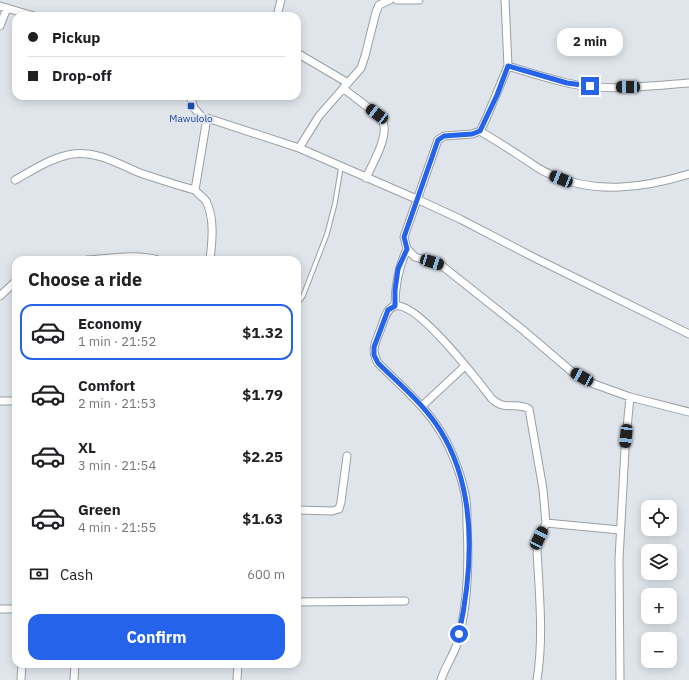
<!DOCTYPE html>
<html lang="en">
<head>
<meta charset="utf-8">
<style>
	:root { --surface:#fff; --page:#f2f2f2; --text:#202124; --muted:#757577; --line:#e0e0e0; --accent:#2563eb }
	body { margin:0; font-family:"IBM Plex Sans",sans-serif; background:var(--page); color:var(--text); height:100vh; display:flex; flex-direction:column; font-size:15px; white-space:nowrap }
	* { box-sizing:border-box; margin:0 }
	p { font-size:13px; color:var(--muted) }
	.icon { flex:none; width:22px; height:22px; fill:none; stroke:currentColor; stroke-width:2; stroke-linecap:round; stroke-linejoin:round }
	.map { position:relative; flex:1; overflow:hidden }
	.details { position:absolute; left:12px; top:256px; width:289px; height:412px; display:flex; flex-direction:column; background:var(--surface); border-radius:12px; box-shadow:0 2px 10px #0003 }
	.details>* { flex:none }
	.banner { position:absolute; left:12px; top:12px; width:289px; height:88px; border-radius:12px; box-shadow:0 2px 10px #0003; display:grid; align-content:center; height:88px; padding:0 16px; background:var(--surface) }
	.controls { position:absolute; left:641px; top:500px; display:grid; gap:8px }
	.controls a { display:grid; place-items:center; width:36px; height:36px; border-radius:8px; background:var(--surface); box-shadow:0 2px 10px #0003; font-size:20px }
	.end { position:absolute; width:18px; height:18px; margin:-9px; border:5px solid #2563eb; background:#fff; box-shadow:0 0 0 2px #fff }
	.from { border-radius:50% }
	.bubble { position:absolute; height:28px; border-radius:12px; background:var(--surface); box-shadow:0 2px 10px #0003; font-size:13px; font-weight:800; line-height:28px; text-align:center }
	.car { position:absolute; width:12px; height:24px; margin:-12px -6px; border-radius:5px; box-shadow:0 0 3px 1px #0007; background:linear-gradient(#222 24%,#8ab4d8 0 40%,#222 0 76%,#8ab4d8 0 86%,#222 0) }
	.banner b { display:flex; align-items:center; gap:14px; height:38px; font-size:15px }
	.banner b+b { border-top:1px solid var(--line) }
	.banner i { width:10px; height:10px; background:var(--text) }
	ul { padding:0; list-style:none }
	li { display:flex; align-items:center; gap:12px; height:56px; margin:0 8px 6px; padding:0 8px; border:2px solid transparent; border-radius:12px }
	li div { flex:1 }
	li b { display:block; font-size:15px }
	li em { font-style:normal; font-weight:800 }
	li.current { border-color:var(--accent) }
	li>.icon { width:36px; height:36px; stroke-width:1.5 }
	h2 { padding:0 16px; font-size:18px; line-height:48px }
	.pay { display:flex; align-items:center; gap:10px; height:44px; padding:0 16px; font-size:15px }
	.pay p { margin-inline-start:auto }
	.primary-button { display:flex; gap:8px; margin-top:auto; padding:8px 16px }
	.primary-button a { flex:1; height:46px; border-radius:12px; background:var(--accent); color:#fff; font-size:16px; font-weight:800; line-height:46px; text-align:center }
	.map>svg:first-child { display:block }
	.lines { fill:none; stroke-linecap:round; stroke-linejoin:round }
	.service-casing { stroke:#9a9fa5; stroke-width:5.5 }
	.minor-casing { stroke:#9a9fa5; stroke-width:9 }
	.service { stroke:#fff; stroke-width:3.5 }
	.minor { stroke:#fff; stroke-width:7 }
	.route { stroke:#2563eb; stroke-width:5 }
	.transit-dot { fill:#1a4fb4; stroke:#e0e5ec; stroke-width:1.5 }
	.labels { text-anchor:middle; dominant-baseline:central; stroke-width:4; stroke-linejoin:round; paint-order:stroke }
	.transit-label { font-size:10px; fill:#164399; stroke:#e0e5ec }
</style>
</head>
<body>
<div class="map">
<svg width="689" height="680" viewBox="0 0 689 680">
	<rect width="100%" height="100%" fill="#e0e5ec"/>
	<g class="lines">
		<!-- service casing -->
		<g class="service-casing">
			<path id="service" d="M297 304 303 296 327 234 335 203 341 167"/>
		</g>
		<!-- minor casing -->
		<g class="minor-casing">
			<path id="minor" d="M397 0H419
				M505 0 508 66 486 119 480 131 472 134 444 136 438 140 404 237 407 249 415 257 441 265 523 330 571 371 594 384 630 397 689 412
				M0 6 34 16
				M277 16 281 0
				M0 26 7 8
				M297 53 348 83
				M508 66C527 72 547 78 567 83 606 92 649 86 689 83
				M343 88C352 96 379 114 383 122 389 136 372 165 366 178
				M190 96 194 108 201 116 299 148 421 201 460 219 535 258 689 334
				M207 118 195 190C198 194 203 197 206 201 215 218 212 242 210 260
				M480 131C495 140 511 150 526 160 534 165 541 171 550 174 595 195 643 188 689 174
				M299 148 319 116 361 68 365 56 376 12 379 5 390 0
				M15 180C33 170 52 157 73 154 98 151 118 164 140 173 158 179 176 185 195 190
				M87 260C109 259 136 253 158 260
				M0 296 16 281
				M395 306C395 285 398 268 407 249
				M0 401H16
				M422 406 465 366
				M297 510 332 511 339 509 341 502 347 456
				M546 523 620 530
				M297 602 405 601
				M0 609H16
				M21 680 22 664
				M74 680 75 664
				M237 680 238 664
				M441 680C445 667 453 656 457 644 468 607 469 562 467 524 467 516 467 507 466 500 463 479 451 447 439 429 423 404 399 384 378 363 370 349 376 342 381 328 384 321 386 308 395 306 417 301 478 381 492 399 506 412 515 401 529 409L543 489 546 523 539 538 537 549C539 593 544 636 537 680
				M620 680 619 559 625 449 630 397"/>
		</g>
		<!-- service -->
		<use href="#service" class="service"/>
		<!-- minor -->
		<use href="#minor" class="minor"/>
	</g>
	<g class="lines">
		<!-- route -->
		<path class="route" d="M459 634C473 568 477 489 440 430 424 404 399 384 378 363L374 355V347L388 310 395 306V290L398 269 407 249 404 237 438 140 444 136 472 134 480 131 497 95 508 66 567 83 590 86"/>
	</g>
	<!-- markers -->
	<rect class="transit-dot" x="187" y="102" width="8" height="8" rx="2"/>
	<g class="labels">
		<!-- transit labels -->
		<g class="transit-label">
			<text x="191" y="118">Mawulolo</text>
		</g>
	</g>
</svg>
<div class="controls">
<a><svg class="icon" aria-label="locate" viewBox="0 0 24 24"><circle cx="12" cy="12" r="6"/><path d="M12 2v4M12 18v4M2 12h4M18 12h4"/></svg></a>
<a><svg class="icon" aria-label="layers" viewBox="0 0 24 24"><path d="M12 4l9 5-9 5-9-5zM3 14l9 5 9-5"/></svg></a>
<a>+</a>
<a>−</a>
</div>
<i class="end from" style="left:459px;top:634px"></i>
<i class="end" style="left:590px;top:86px"></i>
<div class="bubble" style="left:557px;top:28px;width:66px">2 min</div>
<i class="car" style="left:628px;top:87px;rotate:270deg"></i>
<i class="car" style="left:377px;top:114px;rotate:307deg"></i>
<i class="car" style="left:561px;top:179px;rotate:292deg"></i>
<i class="car" style="left:432px;top:262px;rotate:107deg"></i>
<i class="car" style="left:582px;top:377px;rotate:299deg"></i>
<i class="car" style="left:626px;top:436px;rotate:186deg"></i>
<i class="car" style="left:539px;top:538px;rotate:26deg"></i>
<div class="banner">
<b><i class="from"></i>Pickup</b>
<b><i></i>Drop-off</b>
</div>
<section class="details">
<h2>Choose a ride</h2>
<ul>
<li class="current"><svg class="icon" aria-label="car" viewBox="0 0 24 24"><path d="M5 17H2v-5l4-1 3-4h7l3 4 3 1v5h-3M9 17h6M6 11h13"/><circle cx="7" cy="17" r="2"/><circle cx="17" cy="17" r="2"/></svg><div><b>Economy</b><p>1 min · 21:52</p></div><em>$1.32</em></li>
<li><svg class="icon" aria-label="car" viewBox="0 0 24 24"><path d="M5 17H2v-5l4-1 3-4h7l3 4 3 1v5h-3M9 17h6M6 11h13"/><circle cx="7" cy="17" r="2"/><circle cx="17" cy="17" r="2"/></svg><div><b>Comfort</b><p>2 min · 21:53</p></div><em>$1.79</em></li>
<li><svg class="icon" aria-label="car" viewBox="0 0 24 24"><path d="M5 17H2v-5l4-1 3-4h7l3 4 3 1v5h-3M9 17h6M6 11h13"/><circle cx="7" cy="17" r="2"/><circle cx="17" cy="17" r="2"/></svg><div><b>XL</b><p>3 min · 21:54</p></div><em>$2.25</em></li>
<li><svg class="icon" aria-label="car" viewBox="0 0 24 24"><path d="M5 17H2v-5l4-1 3-4h7l3 4 3 1v5h-3M9 17h6M6 11h13"/><circle cx="7" cy="17" r="2"/><circle cx="17" cy="17" r="2"/></svg><div><b>Green</b><p>4 min · 21:55</p></div><em>$1.63</em></li>
</ul>
<div class="pay"><svg class="icon" aria-label="cash" viewBox="0 0 24 24"><path d="M3 7h18v10H3z"/><circle cx="12" cy="12" r="2"/></svg>Cash<p>600 m</p></div>
<div class="primary-button"><a>Confirm</a></div>
</section>
</div>
</body>
</html>
